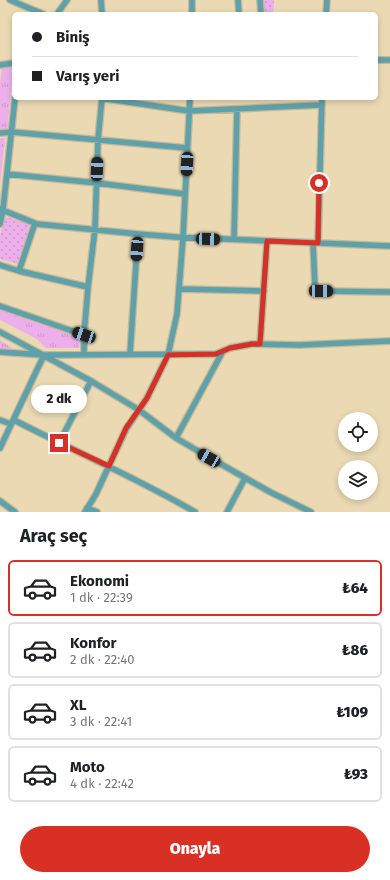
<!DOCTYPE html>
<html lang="tr">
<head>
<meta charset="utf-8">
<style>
	:root { --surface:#fff; --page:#f6f6f6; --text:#202124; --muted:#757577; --line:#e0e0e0; --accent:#d93025 }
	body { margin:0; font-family:"Fira Sans",sans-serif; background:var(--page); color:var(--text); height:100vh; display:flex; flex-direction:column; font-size:15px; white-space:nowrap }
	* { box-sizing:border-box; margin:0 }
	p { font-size:13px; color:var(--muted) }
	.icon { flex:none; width:22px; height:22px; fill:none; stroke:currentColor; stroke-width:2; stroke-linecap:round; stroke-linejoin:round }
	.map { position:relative; height:512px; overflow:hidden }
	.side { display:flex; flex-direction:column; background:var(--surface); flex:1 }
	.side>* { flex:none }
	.hud { position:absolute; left:12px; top:12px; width:366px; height:88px; border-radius:6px; box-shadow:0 2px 6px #0003; display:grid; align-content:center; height:88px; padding:0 20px; background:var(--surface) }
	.controls { position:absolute; left:338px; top:412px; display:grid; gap:8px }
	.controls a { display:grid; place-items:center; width:40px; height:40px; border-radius:50%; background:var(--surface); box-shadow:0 2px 6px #0003; font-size:20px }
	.end { position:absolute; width:18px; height:18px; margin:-9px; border:5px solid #d93025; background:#fff; box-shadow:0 0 0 2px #fff }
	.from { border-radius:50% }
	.bubble { position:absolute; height:28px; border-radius:14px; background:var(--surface); box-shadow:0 2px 6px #0003; font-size:13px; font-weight:800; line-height:28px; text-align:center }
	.car { position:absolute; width:12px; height:24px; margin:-12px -6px; border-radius:5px; box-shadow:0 0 3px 1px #0007; background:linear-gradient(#222 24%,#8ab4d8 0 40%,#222 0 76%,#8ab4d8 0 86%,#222 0) }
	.hud b { display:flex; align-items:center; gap:14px; height:38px; font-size:15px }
	.hud b+b { border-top:1px solid var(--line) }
	.hud i { width:10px; height:10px; background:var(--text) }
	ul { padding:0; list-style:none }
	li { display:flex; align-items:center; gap:12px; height:56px; margin:0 8px 6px; padding:0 12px; border:2px solid var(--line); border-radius:6px }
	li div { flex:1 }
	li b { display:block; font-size:15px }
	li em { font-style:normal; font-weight:800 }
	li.active { border-color:var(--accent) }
	li>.icon { width:36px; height:36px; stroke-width:1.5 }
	h2 { padding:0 20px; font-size:18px; line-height:48px }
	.primary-button { display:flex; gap:8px; margin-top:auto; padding:8px 20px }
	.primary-button a { flex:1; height:46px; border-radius:24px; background:var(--accent); color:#fff; font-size:16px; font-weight:800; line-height:46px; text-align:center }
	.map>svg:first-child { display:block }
	.grass { fill:url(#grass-tufts) }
	.park { fill:url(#park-dots) }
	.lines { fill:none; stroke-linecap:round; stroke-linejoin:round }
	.minor-casing { stroke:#c7b896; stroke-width:8 }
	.minor { stroke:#5fa1aa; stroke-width:5.5 }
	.route { stroke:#d93025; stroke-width:5 }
</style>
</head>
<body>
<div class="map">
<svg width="390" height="512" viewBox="0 0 390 512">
	<defs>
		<pattern id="grass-tufts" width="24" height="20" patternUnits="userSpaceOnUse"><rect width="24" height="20" fill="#edafec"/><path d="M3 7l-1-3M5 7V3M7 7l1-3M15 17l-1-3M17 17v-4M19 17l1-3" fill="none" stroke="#cb96c9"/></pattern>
		<pattern id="park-dots" width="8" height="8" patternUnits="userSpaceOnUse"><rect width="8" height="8" fill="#edafec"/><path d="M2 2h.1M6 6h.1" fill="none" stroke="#cb96c9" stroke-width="1.8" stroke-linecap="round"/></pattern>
	</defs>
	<rect width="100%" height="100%" fill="#ead9b3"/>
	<!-- grass -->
	<path class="grass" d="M14 65 7 130H0V84L2 67Z
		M0 138H5L0 184Z
		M0 310 80 338 79 348H46L37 339 0 320Z
		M0 340 16 351 0 349Z"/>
	<!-- park -->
	<path class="park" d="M264 0H274L273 14H264Z
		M8 217 30 225 19 264 0 259V235L4 219Z"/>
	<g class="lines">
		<!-- minor casing -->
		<g class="minor-casing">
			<path id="minor" d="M10 0 43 14
				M101 0 102 14
				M238 0 239 14
				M260 0 261 14
				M57 14 67 0
				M192 14V0
				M326 14 327 0
				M376 60H390
				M0 65 14 63
				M101 98 189 111 322 105
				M0 133 12 132 187 148
				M7 174 97 183 185 194
				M0 209 37 224 138 234 176 237 390 246
				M0 224 3 210 15 98
				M234 240 237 109
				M313 243 315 287 321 291 390 292
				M318 243 322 98
				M0 265 19 271 88 287
				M19 271 35 223
				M179 289 264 291
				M0 306 84 335
				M0 332 91 381 139 410 176 438 198 451 270 492 311 512
				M260 344 267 241
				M0 352 44 355 216 354 230 348 252 344 300 345 343 343 390 341
				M130 354 138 234
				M84 355V335L88 287 95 229 98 140 102 98
				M0 420 11 424
				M14 420C74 451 137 478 195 512
				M176 438 223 351
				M59 443 91 381
				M0 448 44 355
				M0 501 15 512
				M87 508 97 512
				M85 512 96 494 126 429 147 398 168 355 177 314 183 238 190 98
				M227 512 245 478"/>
		</g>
		<!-- minor -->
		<use href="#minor" class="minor"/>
	</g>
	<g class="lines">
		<!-- route -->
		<path class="route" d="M59 443 109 466 126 428 147 398 168 355 216 354 230 348 252 344H260L267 241 318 243 319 183"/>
	</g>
</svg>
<div class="controls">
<a><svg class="icon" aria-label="locate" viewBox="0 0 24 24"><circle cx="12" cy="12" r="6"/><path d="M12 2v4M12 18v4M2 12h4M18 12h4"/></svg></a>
<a><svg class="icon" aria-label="layers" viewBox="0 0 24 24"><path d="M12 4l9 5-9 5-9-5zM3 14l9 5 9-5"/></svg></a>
</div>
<i class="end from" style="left:319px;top:183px"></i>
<i class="end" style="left:59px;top:443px"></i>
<div class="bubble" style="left:31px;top:385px;width:56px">2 dk</div>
<i class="car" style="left:187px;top:164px;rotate:183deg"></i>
<i class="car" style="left:97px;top:169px;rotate:2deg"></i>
<i class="car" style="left:208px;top:239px;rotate:92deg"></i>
<i class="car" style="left:137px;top:249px;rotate:184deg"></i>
<i class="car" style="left:321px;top:291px;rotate:91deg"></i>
<i class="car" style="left:84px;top:335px;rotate:289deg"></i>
<i class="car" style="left:209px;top:458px;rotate:300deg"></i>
<div class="hud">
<b><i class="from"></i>Biniş</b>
<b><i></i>Varış yeri</b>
</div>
</div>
<section class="side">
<h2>Araç seç</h2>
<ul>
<li class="active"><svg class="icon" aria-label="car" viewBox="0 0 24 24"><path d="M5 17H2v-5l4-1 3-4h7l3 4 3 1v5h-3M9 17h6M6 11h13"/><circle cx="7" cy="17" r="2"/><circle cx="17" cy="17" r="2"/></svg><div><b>Ekonomi</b><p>1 dk · 22:39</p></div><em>₺64</em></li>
<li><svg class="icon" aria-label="car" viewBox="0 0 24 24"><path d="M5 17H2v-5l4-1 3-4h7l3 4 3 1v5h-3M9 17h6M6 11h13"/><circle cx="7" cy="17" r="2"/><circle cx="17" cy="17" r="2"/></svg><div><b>Konfor</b><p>2 dk · 22:40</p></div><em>₺86</em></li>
<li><svg class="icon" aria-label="car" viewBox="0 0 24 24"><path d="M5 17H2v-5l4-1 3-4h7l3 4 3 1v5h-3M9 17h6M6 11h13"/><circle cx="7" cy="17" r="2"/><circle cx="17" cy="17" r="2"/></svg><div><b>XL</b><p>3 dk · 22:41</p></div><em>₺109</em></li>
<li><svg class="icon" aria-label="car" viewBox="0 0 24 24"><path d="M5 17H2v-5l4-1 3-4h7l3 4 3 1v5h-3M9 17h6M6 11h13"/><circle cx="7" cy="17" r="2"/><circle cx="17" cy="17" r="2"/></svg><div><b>Moto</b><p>4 dk · 22:42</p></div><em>₺93</em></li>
</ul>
<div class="primary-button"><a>Onayla</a></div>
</section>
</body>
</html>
